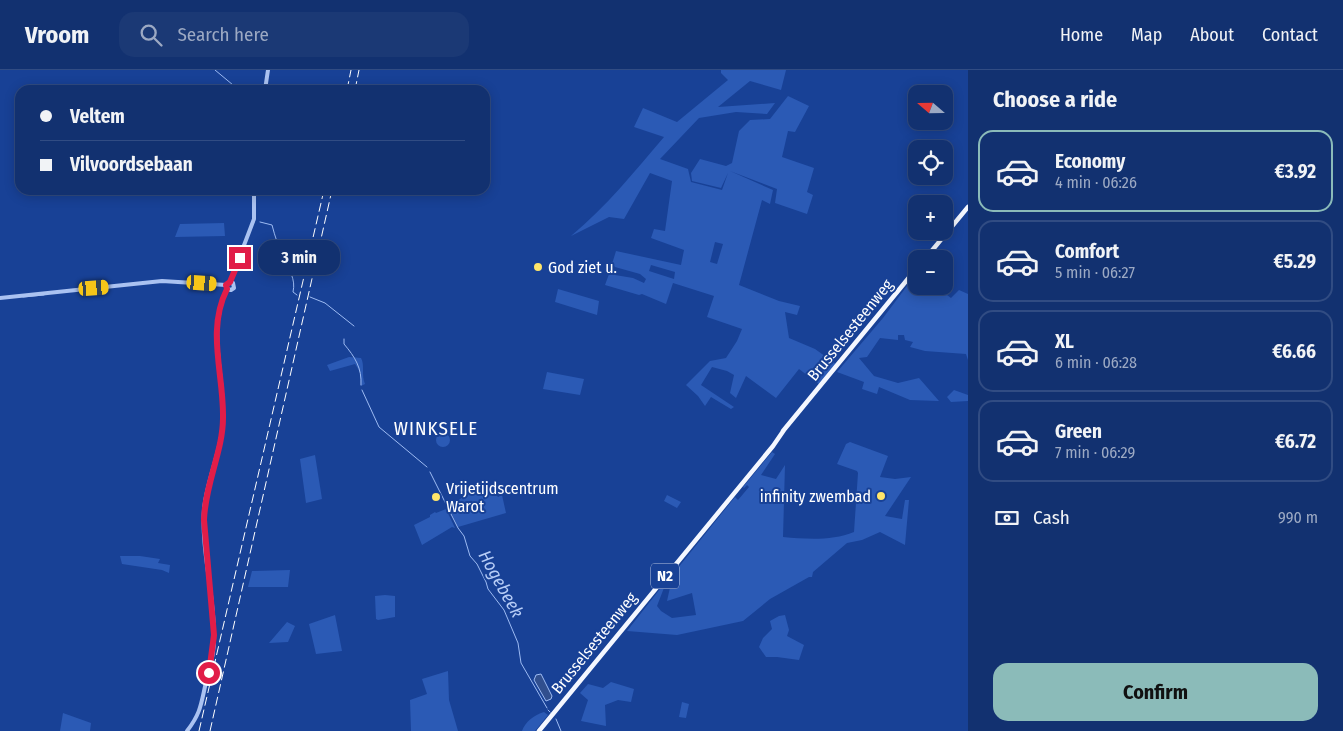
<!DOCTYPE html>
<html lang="en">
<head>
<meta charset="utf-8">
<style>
	:root { --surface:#123170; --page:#1b3975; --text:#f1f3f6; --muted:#9ca9c3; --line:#314c83; --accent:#8bbbb9 }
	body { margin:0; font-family:"Fira Sans Condensed",sans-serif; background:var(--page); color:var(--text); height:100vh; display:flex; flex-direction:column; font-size:19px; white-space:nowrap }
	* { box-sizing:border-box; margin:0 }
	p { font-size:16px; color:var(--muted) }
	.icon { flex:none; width:28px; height:28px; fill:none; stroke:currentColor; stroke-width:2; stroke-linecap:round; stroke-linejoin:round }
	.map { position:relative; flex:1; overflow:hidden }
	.details { display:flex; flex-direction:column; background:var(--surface); width:375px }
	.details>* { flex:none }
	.banner { position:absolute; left:15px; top:15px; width:475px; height:110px; border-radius:15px; box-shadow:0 2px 12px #0003,0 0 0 1px var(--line); display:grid; align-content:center; height:110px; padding:0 25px; background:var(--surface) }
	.needle { width:32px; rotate:290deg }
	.tools { position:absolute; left:908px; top:15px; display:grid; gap:10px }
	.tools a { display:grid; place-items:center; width:45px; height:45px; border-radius:10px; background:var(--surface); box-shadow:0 2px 12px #0003,0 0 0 1px var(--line); font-size:25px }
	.end { position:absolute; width:22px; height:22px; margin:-11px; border:6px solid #e11d48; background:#fff; box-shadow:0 0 0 2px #fff }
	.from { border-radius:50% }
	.bubble { position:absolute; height:35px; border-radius:15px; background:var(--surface); box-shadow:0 2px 12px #0003,0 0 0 1px var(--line); font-size:16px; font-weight:700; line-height:35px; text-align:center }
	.car { position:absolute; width:15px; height:30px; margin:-15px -8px; border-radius:6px; box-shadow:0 0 4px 1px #0007; background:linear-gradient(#f5c518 24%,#345 0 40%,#f5c518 0 76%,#345 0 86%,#f5c518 0) }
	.banner b { display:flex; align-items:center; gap:18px; height:48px; font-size:19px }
	.banner b+b { border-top:1px solid var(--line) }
	.banner i { width:12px; height:12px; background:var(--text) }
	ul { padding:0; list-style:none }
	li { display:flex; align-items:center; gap:15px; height:82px; margin:0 10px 8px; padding:0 15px; border:2px solid var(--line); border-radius:15px }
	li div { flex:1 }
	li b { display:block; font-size:19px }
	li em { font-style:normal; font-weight:700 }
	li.on { border-color:var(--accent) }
	li>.icon { width:45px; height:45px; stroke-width:1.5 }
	h2 { padding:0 25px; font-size:22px; line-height:60px }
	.pay { display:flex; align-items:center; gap:12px; height:55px; padding:0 25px; font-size:19px }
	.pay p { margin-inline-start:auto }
	.button { display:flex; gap:10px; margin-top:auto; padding:10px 25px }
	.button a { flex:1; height:58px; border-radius:15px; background:var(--accent); color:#111; font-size:20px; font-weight:700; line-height:58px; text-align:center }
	header { display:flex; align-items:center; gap:30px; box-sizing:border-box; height:70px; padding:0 25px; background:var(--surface); border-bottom:1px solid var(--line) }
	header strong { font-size:24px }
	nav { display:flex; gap:28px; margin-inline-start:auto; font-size:18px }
	.search { width:350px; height:45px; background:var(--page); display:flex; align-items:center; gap:12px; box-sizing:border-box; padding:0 18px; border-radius:15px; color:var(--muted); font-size:19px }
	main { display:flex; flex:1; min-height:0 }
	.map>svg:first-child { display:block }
	.green { fill:#2b5ab5; fill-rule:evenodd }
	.water { fill:#314f8e; stroke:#9dbbf3 }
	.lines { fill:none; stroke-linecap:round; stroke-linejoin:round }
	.stream { stroke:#9dbbf3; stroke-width:1 }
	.tertiary { stroke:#aac2f1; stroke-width:4 }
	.primary { stroke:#f4f7ff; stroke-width:4.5 }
	.rail { stroke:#fff; stroke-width:1; stroke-dasharray:9 4; stroke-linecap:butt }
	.route { stroke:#e11d48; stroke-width:6 }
	.poi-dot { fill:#ffe56a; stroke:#184196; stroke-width:2 }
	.labels { text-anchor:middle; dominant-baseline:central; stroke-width:4; stroke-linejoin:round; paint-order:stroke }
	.shield { fill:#184196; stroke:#bac6e0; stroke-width:1 }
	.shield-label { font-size:15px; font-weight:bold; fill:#fff }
	.poi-label { font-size:16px; fill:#fff; stroke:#184196; text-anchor:start }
	.street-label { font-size:16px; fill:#fff; stroke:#184196 }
	.water-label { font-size:18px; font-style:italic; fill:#b7cdf7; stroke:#184196 }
	.quarter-label { font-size:19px; letter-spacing:1px; fill:#fff; stroke:#184196 }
</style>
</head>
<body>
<header>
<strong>Vroom</strong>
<div class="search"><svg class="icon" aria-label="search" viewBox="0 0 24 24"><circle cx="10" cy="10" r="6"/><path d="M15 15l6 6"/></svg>Search here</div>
<nav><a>Home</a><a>Map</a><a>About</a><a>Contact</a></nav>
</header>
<main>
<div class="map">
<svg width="968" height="661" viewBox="0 0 968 661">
	<rect width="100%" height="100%" fill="#184196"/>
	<!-- green -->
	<path class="green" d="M721 0H786L781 20 750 11 718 37 775 33 767 44 736 42 699 48 660 89 688 99 691 112 722 120 728 103 721 118 692 111 691 103 700 89 726 96 732 93 739 61 750 50 770 49 788 26 809 36 795 62 788 61 782 87 814 98 807 122 813 125 807 144 775 133 777 119 730 101 773 120 770 134 762 130 739 215 779 231 800 236 797 245 785 242 789 268 815 279 836 294 820 315 799 299 776 328 746 306 736 328 730 323 734 305 727 301 712 297 701 315 734 337 731 339 711 327 705 336 698 326 686 315 710 291 726 288 737 271 742 259 707 247 714 226 673 213 666 234 642 224 639 225 605 215 609 204 633 208 644 213 646 209 640 204 615 197 612 194 616 181 681 195 684 180 651 168 654 159 665 161 672 111 650 103 624 149 609 147 571 166C606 137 635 101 664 67L634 57 643 38 677 52 728 10 721 3ZM715 172 723 174 717 194 710 192ZM651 195 675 202 674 209 649 201Z
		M272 15H300L299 20H266Z
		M224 153 225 166 175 167 180 154Z
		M916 204V216H935L951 228 959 220 968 224V290L966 284 925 281 910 277 913 272 905 270 904 265H898V270L880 268 867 287 859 288 874 306 898 313 919 308 939 331 910 330 879 317 877 324 862 319 864 312 837 302 883 248Z
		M558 219 599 231 597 245 555 232Z
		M349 287 361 288C365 295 361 305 365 314L361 316 360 302 355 294 330 301 327 295Z
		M547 302 584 309 580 325 543 319Z
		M954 320 968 325V331L951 332 947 327Z
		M436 370a7 7 0 1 1 14 0a7 7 0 1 1-14 0Z
		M850 372 888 386 880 407 895 409 911 407 885 446 902 449 905 430H909L905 475 880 462 862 470 847 473 813 502 812 507H809L770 529 743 551 677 565 627 561 667 510 657 536 661 541 672 548 696 545 692 523 667 531 673 504 735 427 738 430 749 417 747 415 744 418 743 417 772 382 775 384 761 405 776 409 785 395 783 467C806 469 832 471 854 462L858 403 857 401 837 394 846 374Z
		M315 385 322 429 306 433 300 389Z
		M486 414 498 427 502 425 506 443 458 457 448 436Z
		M667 425 681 432 677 438 664 431Z
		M446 439 455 458 452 457 422 475 414 455 430 447V445L435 442 436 443Z
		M120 486H140L160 489 158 493 170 495 169 503 162 500 122 494Z
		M290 500 288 517H248L252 501Z
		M385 525 395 526V547L378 550 376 549 375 526Z
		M335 545 342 581 316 584 309 554Z
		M785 545 789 560 787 566 804 575 799 590 777 587H766L759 577 763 568 772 559 770 551 779 546Z
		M287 552 295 556 288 572 269 573Z
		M448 601 449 630 458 661H411L410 630 427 624 422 609Z
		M611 612 634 619 631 632 618 630 605 635 606 656 581 651 588 630 580 623 588 614 603 618Z
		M682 632 689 634 686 648 679 647Z
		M544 642 548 645 535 661H522C525 652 534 645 544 642Z
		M63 643 91 653 90 661H60Z"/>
	<!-- water -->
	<path class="water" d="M541 604 552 626 551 629 546 631 534 610 536 605Z"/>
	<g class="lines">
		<!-- stream -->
		<path class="stream" d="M215 0 233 15
			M260 152 272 155C275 167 279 178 284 189 289 200 296 209 293 222L297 225
			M23 227 44 225
			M310 227 325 233 354 256
			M344 269V274C355 287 362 298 361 315
			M362 320 379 357 427 397
			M430 402 458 458 464 466 470 486 477 494 486 512 488 519 504 540 518 573 521 593 547 638
			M548 640 550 642
			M556 649 561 661"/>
		<!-- tertiary -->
		<path class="tertiary" d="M265 20 268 0
			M230 212 254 149V120
			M227 219 231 220 234 218 233 213 230 212
			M0 228 162 211 226 215
			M187 661C201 643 201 634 206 612 210 596 215 581 214 564 214 523 201 480 204 439 207 408 223 378 223 346 224 303 207 260 227 219"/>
		<!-- primary -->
		<path class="primary" d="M925 189 968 137
			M783 361 916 199
			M539 661 773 376 784 360"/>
		<!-- rail -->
		<path class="rail" d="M347 20 351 0
			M355 20 359 0
			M199 661 324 120
			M210 661 332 120"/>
	</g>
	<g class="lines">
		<!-- route -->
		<path class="route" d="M209 603 214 565 204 450C205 414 223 381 223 348 224 304 206 261 227 219L226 215 230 212 240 188"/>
	</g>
	<!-- markers -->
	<g class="poi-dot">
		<circle cx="538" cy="197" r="5"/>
		<circle cx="881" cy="426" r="5"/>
		<circle cx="436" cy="427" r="5"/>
	</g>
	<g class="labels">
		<!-- shield labels -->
		<rect class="shield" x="651" y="493.5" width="28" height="25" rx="4"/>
		<g class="shield-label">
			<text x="665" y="506">N2</text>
		</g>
		<!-- poi labels -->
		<g class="poi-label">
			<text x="548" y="197">God ziet u.</text>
			<text x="446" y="418">Vrijetijdscentrum<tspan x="446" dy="18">Warot</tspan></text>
			<text x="871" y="426" text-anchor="end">infinity zwembad</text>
		</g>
		<!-- street labels -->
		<g class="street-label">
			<text transform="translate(850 260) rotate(-51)">Brusselsesteenweg</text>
			<text transform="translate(594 573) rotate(-51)">Brusselsesteenweg</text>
		</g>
		<!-- water labels -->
		<g class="water-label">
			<text transform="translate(501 514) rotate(61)">Hogebeek</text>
		</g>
		<!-- quarter labels -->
		<g class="quarter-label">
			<text x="436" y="358">WINKSELE</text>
		</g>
	</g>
</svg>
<div class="tools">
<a><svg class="needle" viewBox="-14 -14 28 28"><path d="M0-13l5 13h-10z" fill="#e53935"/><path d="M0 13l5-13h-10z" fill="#9ca9c3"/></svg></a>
<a><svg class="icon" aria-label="locate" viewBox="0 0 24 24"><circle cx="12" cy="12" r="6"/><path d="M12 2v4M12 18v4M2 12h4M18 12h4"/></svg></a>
<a>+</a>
<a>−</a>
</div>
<i class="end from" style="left:209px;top:603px"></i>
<i class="end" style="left:240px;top:188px"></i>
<div class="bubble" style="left:258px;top:170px;width:82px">3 min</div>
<i class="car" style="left:202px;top:213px;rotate:94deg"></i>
<i class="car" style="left:94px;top:218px;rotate:86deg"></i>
<div class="banner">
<b><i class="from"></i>Veltem</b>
<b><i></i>Vilvoordsebaan</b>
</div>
</div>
<section class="details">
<h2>Choose a ride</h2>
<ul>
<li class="on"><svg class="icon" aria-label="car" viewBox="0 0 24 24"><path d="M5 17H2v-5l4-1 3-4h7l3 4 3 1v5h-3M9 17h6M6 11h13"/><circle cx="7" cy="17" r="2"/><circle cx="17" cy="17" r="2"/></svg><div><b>Economy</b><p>4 min · 06:26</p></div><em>€3.92</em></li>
<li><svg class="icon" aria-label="car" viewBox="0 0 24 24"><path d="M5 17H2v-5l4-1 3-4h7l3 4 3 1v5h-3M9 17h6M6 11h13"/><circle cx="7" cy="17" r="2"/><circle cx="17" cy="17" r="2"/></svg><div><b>Comfort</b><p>5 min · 06:27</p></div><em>€5.29</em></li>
<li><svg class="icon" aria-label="car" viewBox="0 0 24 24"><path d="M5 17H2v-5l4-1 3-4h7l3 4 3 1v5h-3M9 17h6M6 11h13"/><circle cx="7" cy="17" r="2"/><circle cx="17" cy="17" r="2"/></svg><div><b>XL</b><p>6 min · 06:28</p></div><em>€6.66</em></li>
<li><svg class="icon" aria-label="car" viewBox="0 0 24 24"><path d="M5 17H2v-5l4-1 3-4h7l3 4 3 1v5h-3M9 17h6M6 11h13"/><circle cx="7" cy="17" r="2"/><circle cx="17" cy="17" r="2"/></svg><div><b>Green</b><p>7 min · 06:29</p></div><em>€6.72</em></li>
</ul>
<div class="pay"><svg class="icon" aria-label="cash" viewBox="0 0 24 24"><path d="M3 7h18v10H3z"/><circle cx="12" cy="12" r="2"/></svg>Cash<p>990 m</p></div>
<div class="button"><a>Confirm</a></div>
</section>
</main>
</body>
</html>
